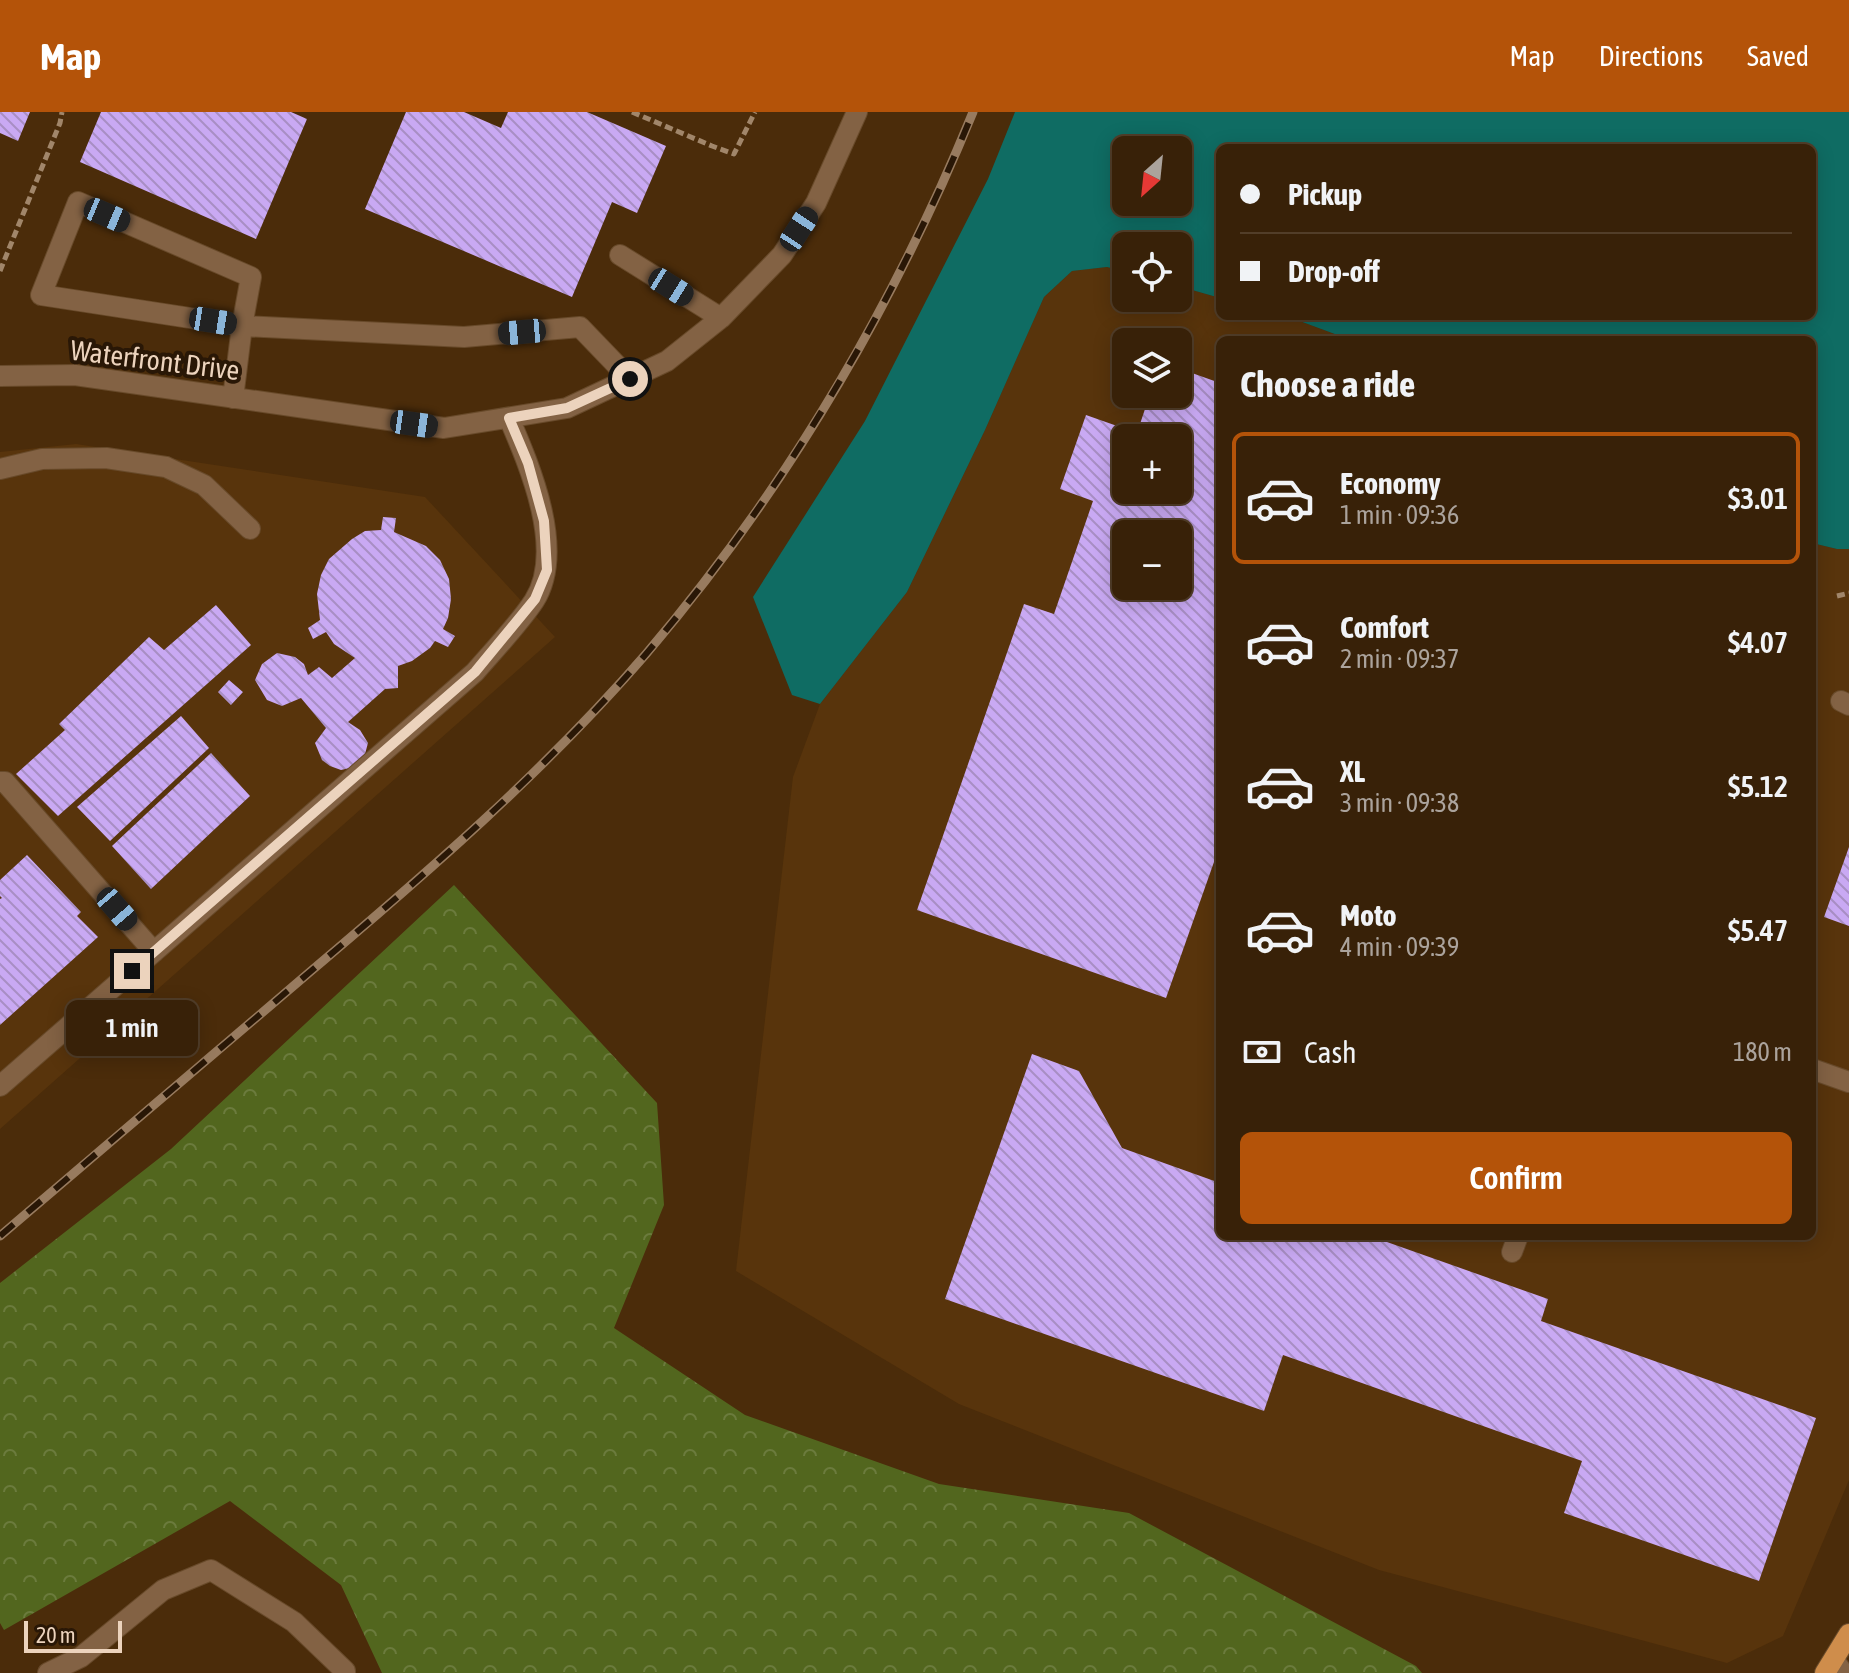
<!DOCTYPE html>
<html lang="en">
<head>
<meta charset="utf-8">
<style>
	:root { --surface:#382108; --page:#432e16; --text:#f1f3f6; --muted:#aba39c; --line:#523e29; --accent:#b45309 }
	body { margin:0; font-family:"Asap Condensed",sans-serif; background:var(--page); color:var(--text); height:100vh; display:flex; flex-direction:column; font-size:30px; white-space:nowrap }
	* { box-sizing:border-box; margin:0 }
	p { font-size:26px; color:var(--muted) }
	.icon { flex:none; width:44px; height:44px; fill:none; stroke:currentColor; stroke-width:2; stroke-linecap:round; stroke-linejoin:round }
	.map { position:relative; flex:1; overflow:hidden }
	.side { position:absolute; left:1216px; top:224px; width:600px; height:904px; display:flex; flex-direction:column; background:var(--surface); border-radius:12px; box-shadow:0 4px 20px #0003,0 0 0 2px var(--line) }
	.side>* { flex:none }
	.top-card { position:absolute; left:1216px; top:32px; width:600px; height:176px; border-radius:12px; box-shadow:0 4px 20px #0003,0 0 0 2px var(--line); display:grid; align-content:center; height:176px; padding:0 24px; background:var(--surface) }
	.needle { width:52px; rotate:207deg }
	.tools { position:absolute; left:1112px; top:24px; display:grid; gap:16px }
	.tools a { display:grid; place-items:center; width:80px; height:80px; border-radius:12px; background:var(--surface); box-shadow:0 4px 20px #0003,0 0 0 2px var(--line); font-size:40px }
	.scale { position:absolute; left:24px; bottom:20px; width:98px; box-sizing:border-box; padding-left:8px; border:4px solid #ecd3bd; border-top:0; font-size:22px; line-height:28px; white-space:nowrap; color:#ecd3bd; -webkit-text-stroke:6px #291706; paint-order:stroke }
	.end { position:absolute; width:36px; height:36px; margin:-18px; border:10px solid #ecd3bd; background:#111; box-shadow:0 0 0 4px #111 }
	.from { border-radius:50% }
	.bubble { position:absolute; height:56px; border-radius:12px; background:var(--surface); box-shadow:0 4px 20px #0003,0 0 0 2px var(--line); font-size:26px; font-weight:600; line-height:56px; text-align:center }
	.car { position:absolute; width:24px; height:48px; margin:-24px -12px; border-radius:10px; box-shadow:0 0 6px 2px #0007; background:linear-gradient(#222 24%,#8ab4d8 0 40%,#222 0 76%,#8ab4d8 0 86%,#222 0) }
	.top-card b { display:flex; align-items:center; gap:28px; height:76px; font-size:30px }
	.top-card b+b { border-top:2px solid var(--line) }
	.top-card i { width:20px; height:20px; background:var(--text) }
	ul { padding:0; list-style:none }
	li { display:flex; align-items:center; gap:24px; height:132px; margin:0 16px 12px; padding:0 8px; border:4px solid transparent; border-radius:12px }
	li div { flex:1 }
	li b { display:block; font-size:30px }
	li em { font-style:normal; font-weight:600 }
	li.current { border-color:var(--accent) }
	li>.icon { width:72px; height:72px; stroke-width:1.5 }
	h2 { padding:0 24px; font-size:36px; line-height:96px }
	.pay { display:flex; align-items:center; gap:20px; height:88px; padding:0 24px; font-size:30px }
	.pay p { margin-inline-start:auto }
	.primary-button { display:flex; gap:16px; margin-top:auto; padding:16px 24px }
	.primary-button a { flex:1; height:92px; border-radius:12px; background:var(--accent); color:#fff; font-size:32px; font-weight:600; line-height:92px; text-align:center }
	header { display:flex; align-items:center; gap:48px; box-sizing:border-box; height:112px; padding:0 40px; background:var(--accent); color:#fff }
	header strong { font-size:38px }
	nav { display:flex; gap:44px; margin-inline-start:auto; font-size:28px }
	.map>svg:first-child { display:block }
	.built { fill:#58340c; fill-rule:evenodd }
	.forest { fill:url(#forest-crowns) }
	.water { fill:#0f6c63; fill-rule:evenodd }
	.building { fill:url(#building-back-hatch); fill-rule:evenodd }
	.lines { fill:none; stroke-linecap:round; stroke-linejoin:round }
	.minor-casing { stroke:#684a2a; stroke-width:22 }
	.major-casing { stroke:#684a2a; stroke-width:22 }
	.path { stroke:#a1866a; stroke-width:5; stroke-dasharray:8 4; stroke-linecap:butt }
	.minor { stroke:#836244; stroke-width:20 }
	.major { stroke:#cf8d4b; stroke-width:20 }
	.rail-casing { stroke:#987b5f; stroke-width:9 }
	.rail { stroke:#291706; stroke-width:6; stroke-dasharray:18; stroke-linecap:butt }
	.route { stroke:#ecd3bd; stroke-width:10 }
	.labels { text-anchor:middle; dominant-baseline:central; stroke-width:8; stroke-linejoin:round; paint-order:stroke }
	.street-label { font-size:28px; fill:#ecd3bd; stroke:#291706 }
</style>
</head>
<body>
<header>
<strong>Map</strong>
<nav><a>Map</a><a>Directions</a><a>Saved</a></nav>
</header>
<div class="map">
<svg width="1849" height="1561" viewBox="0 0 1849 1561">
	<defs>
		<pattern id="forest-crowns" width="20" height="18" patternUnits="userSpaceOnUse" patternTransform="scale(2)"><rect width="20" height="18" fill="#52661e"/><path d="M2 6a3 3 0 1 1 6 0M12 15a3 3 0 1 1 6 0" fill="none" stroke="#6b7b3d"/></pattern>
		<pattern id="building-back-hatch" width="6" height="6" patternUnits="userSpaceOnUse" patternTransform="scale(2)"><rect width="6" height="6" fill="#c9a9f3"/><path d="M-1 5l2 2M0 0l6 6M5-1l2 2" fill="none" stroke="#a88ec4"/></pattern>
	</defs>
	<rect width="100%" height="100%" fill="#4b2c0a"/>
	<!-- built -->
	<path class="built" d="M1107 155 1126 160V186H1178V174L1220 186V204H1286L1351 228H1220V1124H1812V431L1837 437H1849V1368L1783 1524 1727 1551 1379 1458 959 1292 736 1159 793 665 820 592 907 480 985 318 1044 185 1072 159ZM1126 230H1178V282H1126ZM1126 326H1178V378H1126ZM1126 422H1178V474H1126Z
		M76 332 425 385 555 525 0 1017V340Z"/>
	<!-- forest -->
	<path class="forest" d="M454 773 657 991 664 1093 614 1216 745 1303 939 1372 1129 1401 1416 1554 1422 1561H382L341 1473 230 1389 4 1518 0 1511V1171L171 1037Z"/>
	<!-- water -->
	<path class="water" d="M1015 0H1849V437H1837L1812 431V228H1351L1286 204H1812V36H1220V186L1178 174V134H1126V160L1107 155 1072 159 1044 185 985 318 907 480 820 592 792 583 753 485 865 309 988 67ZM1126 38H1178V90H1126Z"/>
	<!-- building -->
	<path class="building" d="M0 0H30L18 29 0 21Z
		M101 0H291L307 7 256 127 80 50Z
		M406 0H464L501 16 508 0H587L666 34 637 101 612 90 572 185 365 97Z
		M1178 256 1220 271V733L1166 886 917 798 1024 492 1054 502 1093 389 1060 377 1086 303 1137 321 1150 282H1178ZM1126 326H1178V378H1126ZM1126 422H1178V474H1126Z
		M383 405 396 406 394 420 426 434 440 448 449 467 451 487 448 506 443 517 455 524 448 535 435 529 430 536 412 549 398 554V576L385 577 348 610 360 618 368 631 365 642 354 655 341 658 330 654 322 648 315 631 326 616 301 586 282 594 267 588 255 568 262 552 277 541 295 545 304 552 308 563 319 555 332 566 355 546 334 532 326 520 313 527 308 516 320 508 317 482 321 463 329 447 352 427 365 419 381 418Z
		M216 493 251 533 58 704 16 662 65 618 59 612 149 525 164 538Z
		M229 568 243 580 231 593 218 580Z
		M181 604 209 636 110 729 77 695Z
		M211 641 250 684 151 777 112 734Z
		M1849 735V814L1824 805Z
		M27 743 81 800 77 804 98 825 0 913V787L2 786 0 784V768Z
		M1032 942 1079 959 1122 1036 1220 1071V1124H1370L1548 1187 1541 1209 1816 1306 1759 1469 1564 1401 1582 1349 1283 1243 1264 1299 945 1187Z"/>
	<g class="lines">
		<!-- minor casing -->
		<g class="minor-casing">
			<path id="minor" d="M620 143 721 206
				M0 264 75 263 444 316 567 296 667 249 721 206 782 143 816 91 857 0
				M233 286 242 214 251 165 78 90 41 183 242 214 464 225 580 215 630 267
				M0 357 42 347 106 346 166 355 204 373 250 417
				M1841 589 1849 593
				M0 670H5L154 840
				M1812 957 1849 970
				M0 974 475 560C494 538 518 513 534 489 566 439 530 355 509 306
				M1512 1140 1518 1124
				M1834 1548 1843 1561
				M48 1561 81 1545 163 1478 211 1458 294 1510 345 1559V1561"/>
		</g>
		<!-- major casing -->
		<g class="major-casing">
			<path id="major" d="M1825 1561 1849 1522"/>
		</g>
		<!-- path -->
		<path class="path" d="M632 0 712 34 734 42 755 0
			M0 159 60 11 62 0
			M1837 484 1849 481"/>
		<!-- minor -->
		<use href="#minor" class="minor"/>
		<!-- major -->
		<use href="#major" class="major"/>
		<!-- rail casing -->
		<g class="rail-casing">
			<path id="rail" d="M0 1124C104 1035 208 947 311 859 428 760 546 658 646 542 783 381 893 196 973 0"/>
		</g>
		<!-- rail -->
		<use href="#rail" class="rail"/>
	</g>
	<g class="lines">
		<!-- route -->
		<path class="route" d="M132 859 475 560 535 487 547 458 544 409 528 351 509 306 567 296 630 267"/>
	</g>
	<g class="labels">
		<!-- street labels -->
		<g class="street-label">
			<text transform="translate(155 248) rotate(7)">Waterfront Drive</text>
		</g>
	</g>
</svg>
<div class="tools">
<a><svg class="needle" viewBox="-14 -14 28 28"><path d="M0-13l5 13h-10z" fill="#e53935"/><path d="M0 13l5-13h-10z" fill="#aba39c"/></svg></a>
<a><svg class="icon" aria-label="locate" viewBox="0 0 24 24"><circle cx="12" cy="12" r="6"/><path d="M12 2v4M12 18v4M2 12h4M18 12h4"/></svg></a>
<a><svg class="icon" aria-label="layers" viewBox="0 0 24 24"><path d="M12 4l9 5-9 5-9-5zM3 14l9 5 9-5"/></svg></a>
<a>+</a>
<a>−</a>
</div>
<div class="scale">20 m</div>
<i class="end from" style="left:630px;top:267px"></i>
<i class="end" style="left:132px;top:859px"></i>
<div class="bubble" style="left:66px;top:888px;width:132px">1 min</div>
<i class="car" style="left:107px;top:103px;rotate:113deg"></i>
<i class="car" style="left:799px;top:117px;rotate:33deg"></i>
<i class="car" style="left:671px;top:175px;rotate:122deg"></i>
<i class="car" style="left:213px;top:209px;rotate:99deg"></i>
<i class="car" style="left:522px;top:220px;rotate:265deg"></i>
<i class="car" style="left:414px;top:312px;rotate:98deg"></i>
<i class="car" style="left:117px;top:797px;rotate:139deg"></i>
<div class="top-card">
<b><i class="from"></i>Pickup</b>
<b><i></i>Drop-off</b>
</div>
<section class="side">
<h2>Choose a ride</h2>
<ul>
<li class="current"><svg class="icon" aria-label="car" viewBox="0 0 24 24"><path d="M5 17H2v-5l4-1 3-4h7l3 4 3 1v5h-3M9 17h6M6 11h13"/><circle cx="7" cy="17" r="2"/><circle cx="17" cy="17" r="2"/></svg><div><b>Economy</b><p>1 min · 09:36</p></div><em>$3.01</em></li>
<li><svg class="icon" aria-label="car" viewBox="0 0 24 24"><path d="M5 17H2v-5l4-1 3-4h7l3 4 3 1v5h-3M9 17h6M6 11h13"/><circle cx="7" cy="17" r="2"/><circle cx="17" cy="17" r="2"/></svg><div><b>Comfort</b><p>2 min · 09:37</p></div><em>$4.07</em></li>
<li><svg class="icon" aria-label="car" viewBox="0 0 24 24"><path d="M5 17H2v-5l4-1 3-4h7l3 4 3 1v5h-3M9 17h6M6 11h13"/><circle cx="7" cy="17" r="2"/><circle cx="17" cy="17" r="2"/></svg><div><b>XL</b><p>3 min · 09:38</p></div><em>$5.12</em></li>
<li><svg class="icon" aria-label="car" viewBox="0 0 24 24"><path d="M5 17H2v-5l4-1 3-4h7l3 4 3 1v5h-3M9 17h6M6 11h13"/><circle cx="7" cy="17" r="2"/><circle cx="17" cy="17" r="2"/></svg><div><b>Moto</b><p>4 min · 09:39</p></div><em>$5.47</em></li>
</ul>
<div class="pay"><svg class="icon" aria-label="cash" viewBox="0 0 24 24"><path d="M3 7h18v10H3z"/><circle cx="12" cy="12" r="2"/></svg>Cash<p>180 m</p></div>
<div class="primary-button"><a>Confirm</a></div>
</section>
</div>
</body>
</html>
